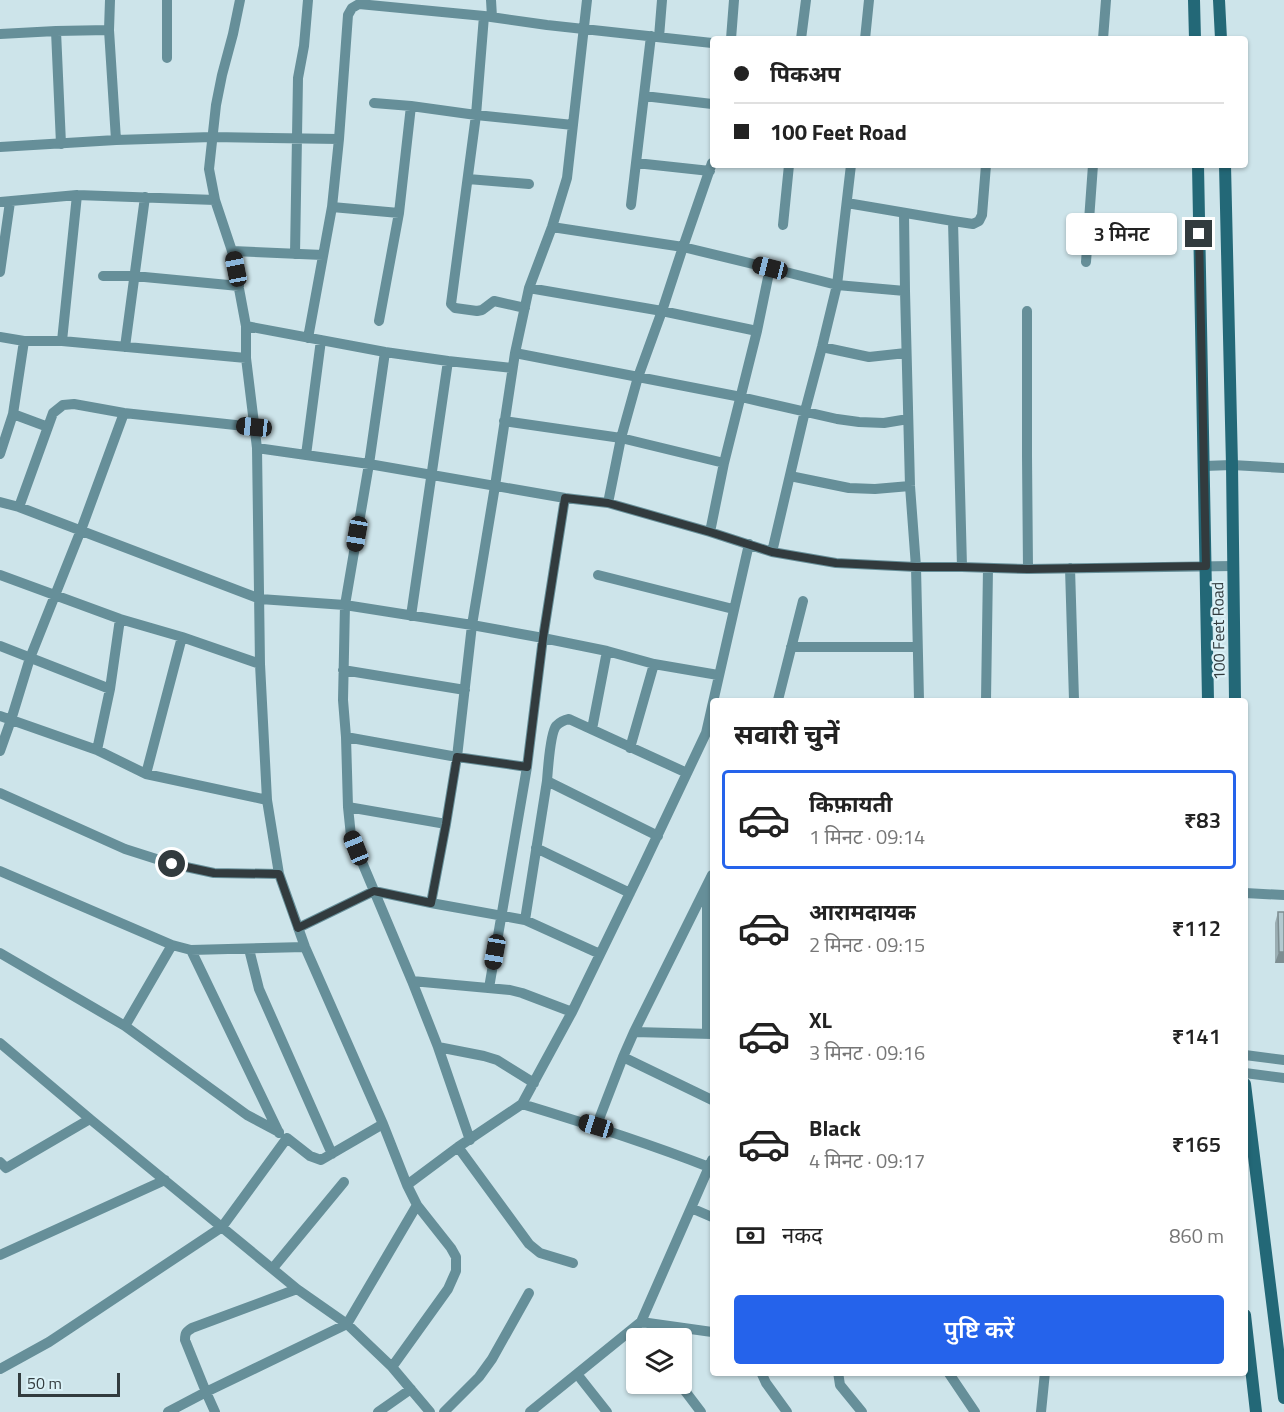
<!DOCTYPE html>
<html lang="hi">
<head>
<meta charset="utf-8">
<style>
	:root { --surface:#fff; --page:#f2f2f2; --text:#222; --muted:#767676; --line:#e0e0e0; --accent:#2563eb }
	body { margin:0; font-family:"Titillium Web","Noto Sans Devanagari",sans-serif; background:var(--page); color:var(--text); height:100vh; display:flex; flex-direction:column; font-size:22px; white-space:nowrap }
	* { box-sizing:border-box; margin:0 }
	p { font-size:20px; color:var(--muted) }
	.icon { flex:none; width:33px; height:33px; fill:none; stroke:currentColor; stroke-width:2; stroke-linecap:round; stroke-linejoin:round }
	.map { position:relative; flex:1; overflow:hidden }
	.panel { position:absolute; left:710px; top:698px; width:538px; height:678px; display:flex; flex-direction:column; background:var(--surface); border-radius:6px; box-shadow:0 2px 4px #0004 }
	.panel>* { flex:none }
	.banner { position:absolute; left:710px; top:36px; width:538px; height:132px; border-radius:6px; box-shadow:0 2px 4px #0004; display:grid; align-content:center; height:132px; padding:0 24px; background:var(--surface) }
	.fabs { position:absolute; left:626px; top:1328px; display:grid; gap:12px }
	.fabs a { display:grid; place-items:center; width:66px; height:66px; border-radius:6px; background:var(--surface); box-shadow:0 2px 4px #0004; font-size:30px }
	.scale { position:absolute; left:18px; bottom:15px; width:102px; box-sizing:border-box; padding-left:6px; border:3px solid #323b3e; border-top:0; font-size:16px; line-height:21px; white-space:nowrap; color:#323b3e; -webkit-text-stroke:4px #daf1f7; paint-order:stroke }
	.end { position:absolute; width:27px; height:27px; margin:-14px; border:8px solid #323b3e; background:#fff; box-shadow:0 0 0 3px #fff }
	.from { border-radius:50% }
	.bubble { position:absolute; height:42px; border-radius:6px; background:var(--surface); box-shadow:0 2px 4px #0004; font-size:20px; font-weight:600; line-height:42px; text-align:center }
	.car { position:absolute; width:18px; height:36px; margin:-18px -9px; border-radius:8px; box-shadow:0 0 4px 2px #0007; background:linear-gradient(#222 24%,#8ab4d8 0 40%,#222 0 76%,#8ab4d8 0 86%,#222 0) }
	.banner b { display:flex; align-items:center; gap:21px; height:57px; font-size:22px }
	.banner b+b { border-top:2px solid var(--line) }
	.banner i { width:15px; height:15px; background:var(--text) }
	ul { padding:0; list-style:none }
	li { display:flex; align-items:center; gap:18px; height:99px; margin:0 12px 9px; padding:0 12px; border:3px solid transparent; border-radius:6px }
	li div { flex:1 }
	li b { display:block; font-size:22px }
	li em { font-style:normal; font-weight:600 }
	li.selected { border-color:var(--accent) }
	li>.icon { width:54px; height:54px; stroke-width:1.5 }
	h2 { padding:0 24px; font-size:27px; line-height:72px }
	.pay { display:flex; align-items:center; gap:15px; height:66px; padding:0 24px; font-size:22px }
	.pay p { margin-inline-start:auto }
	.cta { display:flex; gap:12px; margin-top:auto; padding:12px 24px }
	.cta a { flex:1; height:69px; border-radius:6px; background:var(--accent); color:#fff; font-size:24px; font-weight:600; line-height:69px; text-align:center }
	.map>svg:first-child { display:block }
	.lines { fill:none; stroke-linecap:round; stroke-linejoin:round }
	.street { stroke:#668f99; stroke-width:10 }
	.secondary { stroke:#236877; stroke-width:12 }
	.wall { fill:#9aadb2 }
	.shaded-wall { fill:#7d8d91 }
	.building { fill:#b3c9cf; stroke:#7d8d91; stroke-width:1.5 }
	.route { stroke:#323b3e; stroke-width:8 }
	.labels { text-anchor:middle; dominant-baseline:central; stroke-width:4.5; stroke-linejoin:round; paint-order:stroke }
	.street-label { font-size:16px; fill:#323b3e; stroke:#daf1f7 }
</style>
</head>
<body>
<div class="map">
<svg width="1284" height="1412" viewBox="0 0 1284 1412">
	<rect width="100%" height="100%" fill="#cde4ea"/>
	<g class="lines">
		<!-- street -->
		<path class="street" d="M167 0V58
			M240 0 233 34 222 75 216 105 209 169 215 200 232 251 246 326V358L257 448 260 664 267 800 279 874 305 947 383 1124 407 1185 417 1205 451 1248 456 1257V1271L448 1289 392 1367 430 1412
			M491 0 492 17
			M484 16 476 115 451 304 455 308 477 311 482 310 494 301 525 308
			M109 30 116 140
			M56 31 61 144
			M0 34 56 31 109 30 110 0
			M659 37 662 0
			M731 39 734 0
			M801 39 806 0
			M865 39 869 0
			M1103 39 1106 0
			M644 96 712 104
			M374 103 411 106 476 115 573 125
			M0 147 116 140 212 137 339 139 348 15 352 8 359 4 484 16 547 25 712 43
			M636 163 710 171
			M468 179 529 184
			M0 202 77 195 215 200
			M847 203 953 221 973 224 979 221 982 215 986 165
			M631 205 651 36
			M332 207 399 213
			M904 213 905 291 910 486 916 567 919 700
			M953 221 962 567
			M783 225 789 165
			M552 227 683 247 770 268
			M232 251 323 255
			M295 254 298 78 304 46 308 0
			M1086 262 1093 165
			M0 272 10 202
			M103 276H134L239 286
			M529 288 662 311 757 331
			M1027 311V456L1028 569
			M379 321 399 213 411 106
			M246 326 385 352 448 361 512 368
			M0 337 24 341H62L246 358
			M308 338 332 207 339 139
			M62 341 77 195
			M125 347 145 197
			M822 347 869 357 906 353
			M385 352 369 464 345 605 343 700 346 737 348 807 351 836 412 981 510 990 522 993 572 1012
			M515 353 741 397 837 419 859 422 884 423 908 419
			M13 414 48 427
			M504 421 621 438 724 463 710 532
			M257 448 369 464 565 498 608 503 710 532 772 552 836 563 916 567H962L1028 569 1233 566
			M0 454 13 414 24 341
			M306 455 321 340
			M724 463 757 331 770 268 837 285 905 291
			M1204 466 1232 465 1284 468
			M790 476 849 488 875 489 910 486
			M0 502 19 507 260 599 345 605 472 625 543 638 607 651 654 664 718 675
			M608 503 621 438 638 377 662 311 683 247 712 163
			M19 507 53 413 63 405 74 404 124 413 254 427
			M772 552 805 411 822 347 837 285 851 165
			M1070 568 1074 700
			M0 575 120 619 182 637 260 664
			M598 575 733 609
			M411 616 448 361
			M0 646 110 689 97 750
			M791 647H917
			M343 670 465 690
			M110 689 120 619
			M778 700 803 601
			M986 700 988 568
			M0 716 97 750 146 774 267 800
			M592 729 607 651
			M346 737 457 757 527 767
			M630 748 654 664
			M0 751 11 720 30 658 81 530 124 413
			M146 774 182 637
			M0 793 125 849 172 864 214 873 279 874
			M348 807 446 824
			M658 836 547 781C548 769 550 734 556 726 560 722 564 720 569 719L687 773
			M536 848 630 893
			M0 871 172 945 191 950 305 947
			M712 875 634 1032 712 1034
			M707 889V1034
			M1245 893 1284 895
			M431 903 525 920 600 954
			M525 920 547 781
			M298 928 374 891 431 903 446 824 457 757 472 625 495 486 515 353 529 288 552 227 567 178 587 0
			M249 949 259 989 332 1154
			M191 950 279 1133
			M0 953 125 1026 247 1115 279 1132
			M412 981 438 1047 470 1140
			M489 988 527 767 543 638 565 498
			M125 1026 172 945
			M634 1032 623 1057 712 1100
			M0 1043 90 1119
			M438 1047 484 1056 497 1060 534 1083
			M1245 1055 1284 1060
			M1245 1073 1284 1078
			M522 1104C585 1123 647 1143 709 1167
			M596 1127 623 1057
			M458 1147 529 1244 540 1253 573 1263
			M0 1162 6 1168 90 1119 297 1289 347 1324 392 1367
			M407 1185 458 1147 522 1104 572 1012 643 866 706 733 749 544
			M691 1208 712 1160
			M0 1255 165 1180
			M273 1268 344 1182
			M641 1322 691 1208 712 1217
			M0 1369 49 1342 222 1227 287 1138 310 1156 321 1160 383 1124
			M761 1372 766 1383 787 1412
			M838 1372 840 1385 862 1412
			M948 1372 975 1412
			M577 1374 607 1412
			M679 1383 701 1412
			M168 1412 206 1392 185 1340C185 1333 186 1332 192 1328L297 1289
			M215 1412 206 1392 347 1324 417 1205
			M378 1412 411 1389
			M444 1412 479 1377 492 1359 529 1293
			M530 1412 641 1322 712 1332
			M1041 1412 1045 1372"/>
		<!-- secondary -->
		<path class="secondary" d="M1194 0 1195 39
			M1219 0 1221 39
			M1198 165 1208 700
			M1225 165 1232 465 1235 700
			M1245 1084 1284 1398
			M1245 1315 1256 1412"/>
	</g>
	<!-- wall -->
	<path class="wall" d="M1278 912 1284 963H1275V923Z"/>
	<!-- shaded-wall -->
	<path class="shaded-wall" d="M1279 952H1284V963H1275Z"/>
	<!-- building -->
	<path class="building" d="M1278 912H1284V952H1279Z"/>
	<g class="lines">
		<!-- route -->
		<path class="route" d="M172 864 214 873 279 874 298 928 374 891 431 903 446 824 457 757 527 767 543 638 565 498 608 503 710 532 772 552 836 563 916 567H962L1028 569 1206 566 1199 234"/>
	</g>
	<g class="labels">
		<!-- street labels -->
		<g class="street-label">
			<text transform="translate(1218 631) rotate(-91)">100 Feet Road</text>
		</g>
	</g>
</svg>
<div class="fabs">
<a><svg class="icon" aria-label="layers" viewBox="0 0 24 24"><path d="M12 4l9 5-9 5-9-5zM3 14l9 5 9-5"/></svg></a>
</div>
<div class="scale">50 m</div>
<i class="end from" style="left:172px;top:864px"></i>
<i class="end" style="left:1199px;top:234px"></i>
<div class="bubble" style="left:1066px;top:213px;width:111px">3 मिनट</div>
<i class="car" style="left:770px;top:268px;rotate:284deg"></i>
<i class="car" style="left:236px;top:269px;rotate:349deg"></i>
<i class="car" style="left:254px;top:427px;rotate:276deg"></i>
<i class="car" style="left:357px;top:534px;rotate:190deg"></i>
<i class="car" style="left:356px;top:848px;rotate:338deg"></i>
<i class="car" style="left:495px;top:952px;rotate:190deg"></i>
<i class="car" style="left:596px;top:1126px;rotate:287deg"></i>
<div class="banner">
<b><i class="from"></i>पिकअप</b>
<b><i></i>100 Feet Road</b>
</div>
<section class="panel">
<h2>सवारी चुनें</h2>
<ul>
<li class="selected"><svg class="icon" aria-label="car" viewBox="0 0 24 24"><path d="M5 17H2v-5l4-1 3-4h7l3 4 3 1v5h-3M9 17h6M6 11h13"/><circle cx="7" cy="17" r="2"/><circle cx="17" cy="17" r="2"/></svg><div><b>किफ़ायती</b><p>1 मिनट · 09:14</p></div><em>₹83</em></li>
<li><svg class="icon" aria-label="car" viewBox="0 0 24 24"><path d="M5 17H2v-5l4-1 3-4h7l3 4 3 1v5h-3M9 17h6M6 11h13"/><circle cx="7" cy="17" r="2"/><circle cx="17" cy="17" r="2"/></svg><div><b>आरामदायक</b><p>2 मिनट · 09:15</p></div><em>₹112</em></li>
<li><svg class="icon" aria-label="car" viewBox="0 0 24 24"><path d="M5 17H2v-5l4-1 3-4h7l3 4 3 1v5h-3M9 17h6M6 11h13"/><circle cx="7" cy="17" r="2"/><circle cx="17" cy="17" r="2"/></svg><div><b>XL</b><p>3 मिनट · 09:16</p></div><em>₹141</em></li>
<li><svg class="icon" aria-label="car" viewBox="0 0 24 24"><path d="M5 17H2v-5l4-1 3-4h7l3 4 3 1v5h-3M9 17h6M6 11h13"/><circle cx="7" cy="17" r="2"/><circle cx="17" cy="17" r="2"/></svg><div><b>Black</b><p>4 मिनट · 09:17</p></div><em>₹165</em></li>
</ul>
<div class="pay"><svg class="icon" aria-label="cash" viewBox="0 0 24 24"><path d="M3 7h18v10H3z"/><circle cx="12" cy="12" r="2"/></svg>नकद<p>860 m</p></div>
<div class="cta"><a>पुष्टि करें</a></div>
</section>
</div>
</body>
</html>
